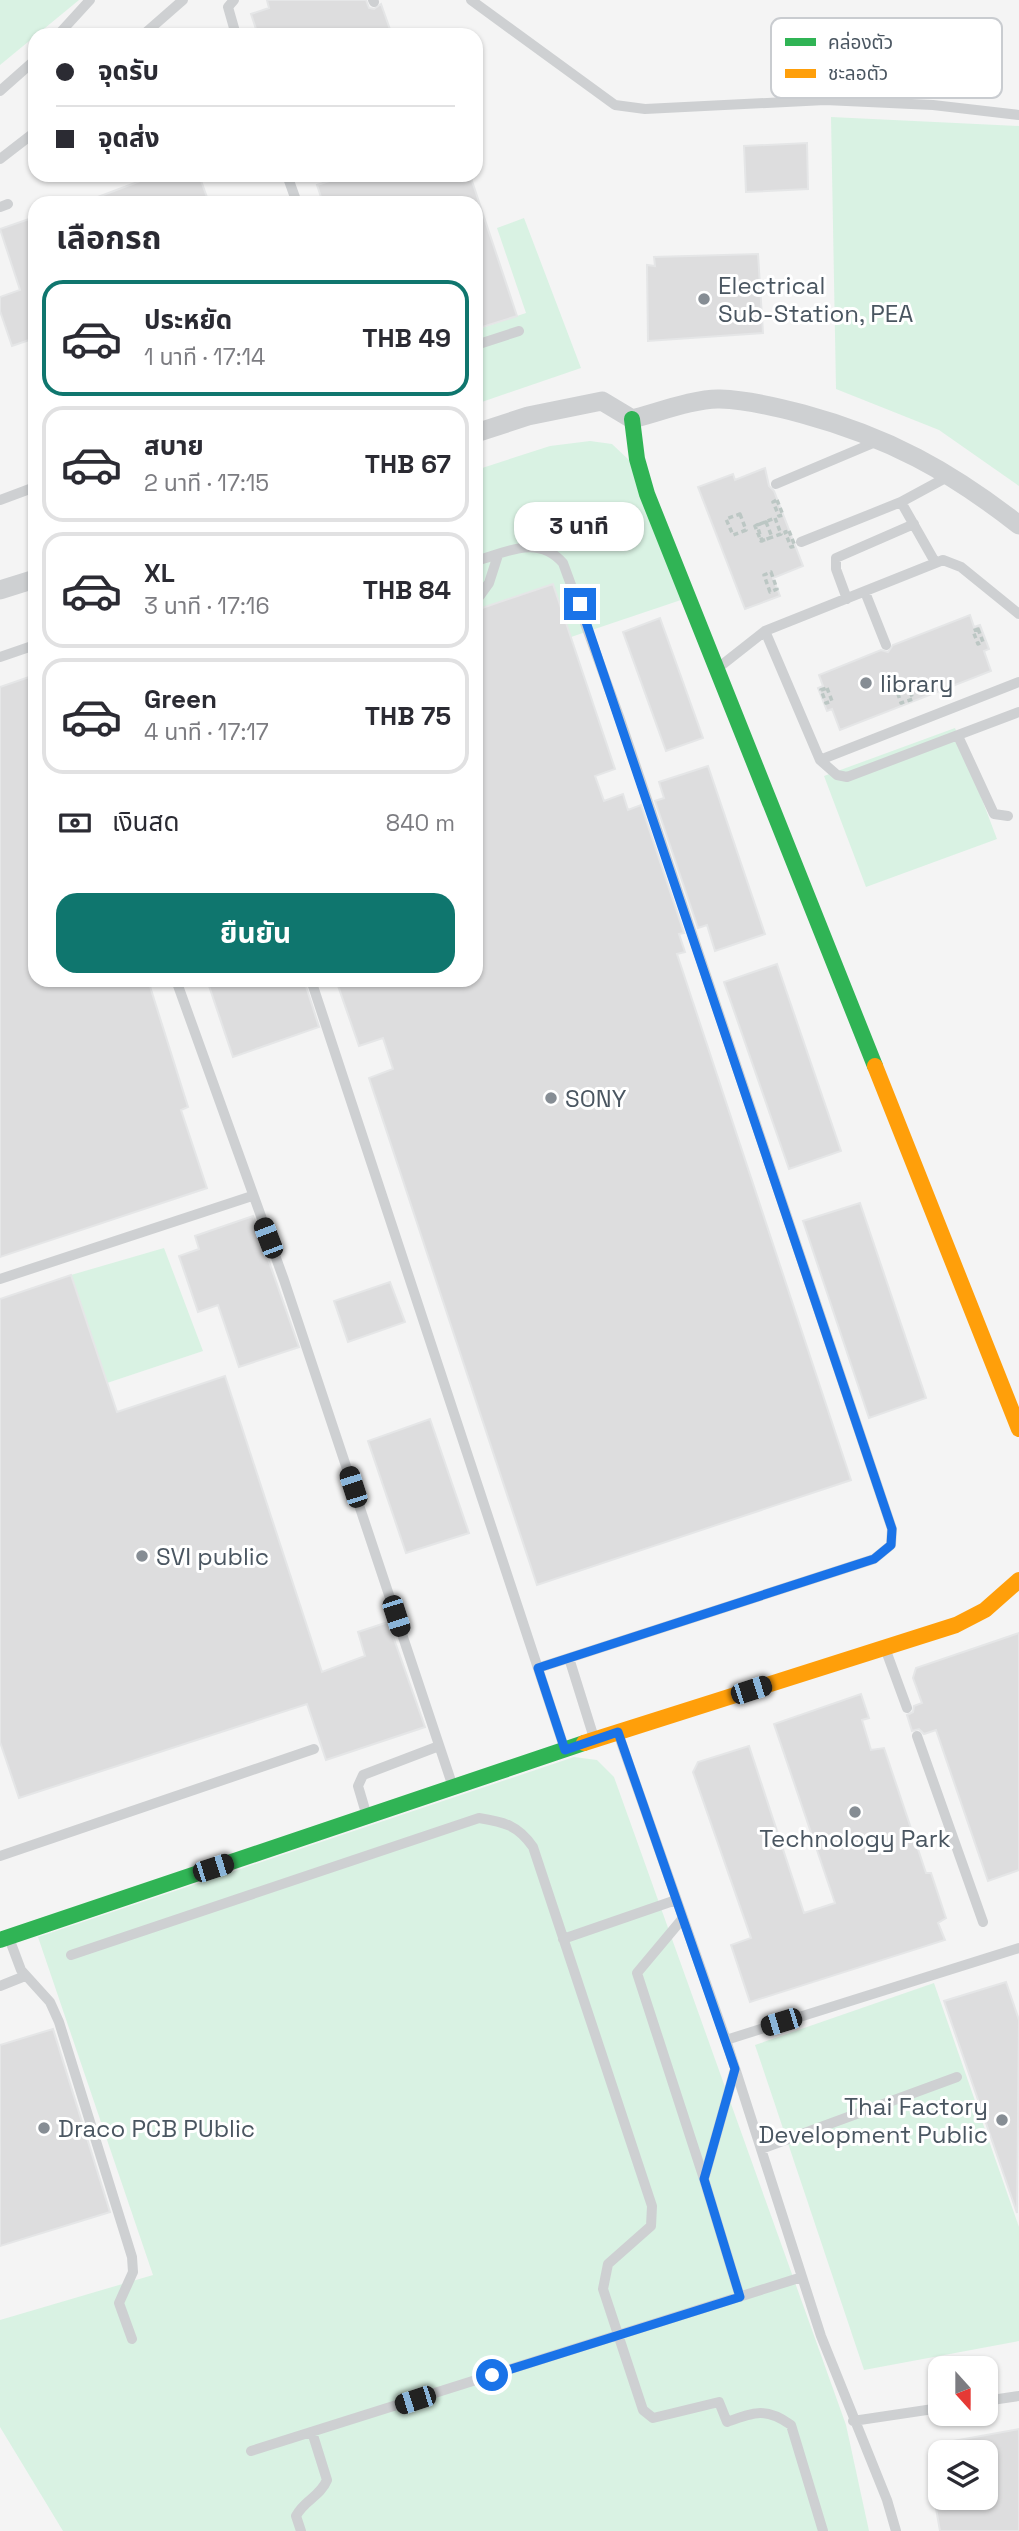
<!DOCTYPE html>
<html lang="th">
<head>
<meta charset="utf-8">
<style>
	:root { --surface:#fff; --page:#f7f7f7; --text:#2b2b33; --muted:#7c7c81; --line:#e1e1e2; --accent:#0f766e }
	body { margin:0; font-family:"Space Grotesk","Noto Sans Thai",sans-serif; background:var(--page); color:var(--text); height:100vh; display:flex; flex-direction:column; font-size:26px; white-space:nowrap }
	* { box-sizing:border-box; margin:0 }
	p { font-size:23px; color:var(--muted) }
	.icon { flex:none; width:38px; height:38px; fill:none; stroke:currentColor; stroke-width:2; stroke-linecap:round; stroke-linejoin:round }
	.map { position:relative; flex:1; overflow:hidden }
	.side { position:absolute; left:28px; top:196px; width:455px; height:791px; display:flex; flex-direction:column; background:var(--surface); border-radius:21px; box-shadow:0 2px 5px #0004 }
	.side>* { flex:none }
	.banner { position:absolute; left:28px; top:28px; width:455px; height:154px; border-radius:21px; box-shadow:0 2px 5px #0004; display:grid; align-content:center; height:154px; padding:0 28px; background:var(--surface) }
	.needle { width:46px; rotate:159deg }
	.buttons { position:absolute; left:928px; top:2356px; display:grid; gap:14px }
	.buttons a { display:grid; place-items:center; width:70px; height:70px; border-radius:14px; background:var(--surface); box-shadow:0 2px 5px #0004; font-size:35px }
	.end { position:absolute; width:32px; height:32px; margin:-16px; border:9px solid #1a73e8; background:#fff; box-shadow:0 0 0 4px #fff }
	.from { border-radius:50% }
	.bubble { position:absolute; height:49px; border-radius:21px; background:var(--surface); box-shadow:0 2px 5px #0004; font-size:23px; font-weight:700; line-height:49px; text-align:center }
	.car { position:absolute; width:21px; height:42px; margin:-21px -10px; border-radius:9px; box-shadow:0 0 5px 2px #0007; background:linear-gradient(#222 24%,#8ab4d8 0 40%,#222 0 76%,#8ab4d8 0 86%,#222 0) }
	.banner b { display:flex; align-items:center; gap:24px; height:66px; font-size:26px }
	.banner b+b { border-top:2px solid var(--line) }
	.banner i { width:18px; height:18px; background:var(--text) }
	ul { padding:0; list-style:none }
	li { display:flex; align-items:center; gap:21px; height:116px; margin:0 14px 10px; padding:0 14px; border:4px solid var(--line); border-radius:21px }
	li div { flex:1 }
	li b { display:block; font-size:26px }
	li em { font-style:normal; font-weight:700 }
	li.on { border-color:var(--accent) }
	li>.icon { width:63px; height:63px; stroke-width:1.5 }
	h2 { padding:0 28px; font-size:32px; line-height:84px }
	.pay { display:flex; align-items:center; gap:18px; height:77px; padding:0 28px; font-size:26px }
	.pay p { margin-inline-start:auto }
	.primary-button { display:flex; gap:14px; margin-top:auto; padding:14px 28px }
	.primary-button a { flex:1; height:80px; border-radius:21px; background:var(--accent); color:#fff; font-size:28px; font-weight:700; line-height:80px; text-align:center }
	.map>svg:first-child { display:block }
	.green { fill:#d9f2e3 }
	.building { fill:#ddddde; stroke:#e5e6e7; stroke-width:2 }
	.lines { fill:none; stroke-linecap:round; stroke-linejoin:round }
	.path { stroke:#bcc7c4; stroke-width:3.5; stroke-dasharray:5 3.5; stroke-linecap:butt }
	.lane { stroke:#ced0d2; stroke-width:10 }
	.street { stroke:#ced0d2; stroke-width:19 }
	.fast { stroke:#30b455; stroke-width:16 }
	.slow { stroke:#ff9f0a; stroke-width:16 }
	.route { stroke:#1a73e8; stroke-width:9 }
	.poi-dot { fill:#868d94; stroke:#fff; stroke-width:2.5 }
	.labels { text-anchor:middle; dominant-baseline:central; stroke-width:6; stroke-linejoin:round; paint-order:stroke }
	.poi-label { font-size:24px; fill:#4a5661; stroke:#fff; text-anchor:start }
	.key { fill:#fff; stroke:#c9ccd0; stroke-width:2 }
	.key-label { font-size:19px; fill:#4a5661 }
</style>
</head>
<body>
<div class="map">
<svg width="1019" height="2531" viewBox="0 0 1019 2531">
	<rect width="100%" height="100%" fill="#f4f4f4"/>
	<!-- green -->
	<path class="green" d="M0 0H79L0 65Z
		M831 117 1019 126V486L939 430 836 389Z
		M524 218 581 368 476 404V330L526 313 497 228Z
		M590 441 612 444 629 460 681 600 571 637 553 584 476 610V470L550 446Z
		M955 728 997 839 866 887 824 776Z
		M164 1248 203 1351 107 1383 71 1275Z
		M574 1757 597 1760 614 1777 846 2425 869 2531H63L0 2427V2320L153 2275 38 1937Z
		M934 1983 1019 2227V2341L864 2370 755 2045Z"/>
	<!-- building -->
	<path class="building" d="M267 0H366L369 8 374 9 381 4 392 35H258L251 14 269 8Z
		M807 143 808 189 746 192 744 146Z
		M156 175H199L209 203H82Z
		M348 175H470L517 316 476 329V203H323L317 185Z
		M35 217V338L12 346 0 311V297L20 290 0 229Z
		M758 254 763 333 648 341 647 265 655 266 654 257Z
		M765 468 769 486 774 491 803 566 773 578 780 596 745 609 698 487 733 474 735 480Z
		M553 584 615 769 595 776 604 801 623 794 628 810 641 805 684 933 679 934 685 952 677 954 851 1480 537 1585 369 1078 393 1069 383 1038 359 1046 336 980H476V610Z
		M970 615 974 627 980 625 989 649 984 651 991 671 840 730 832 709 827 711 818 688 823 686 819 675 881 650 888 652 893 645Z
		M660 618 703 738 666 751 623 632Z
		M35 675V980H148L188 1107 181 1110 207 1188 0 1257V687Z
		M708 766 765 934 715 951 707 925 698 928 655 801 664 798 659 782Z
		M777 964 841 1151 789 1169 724 982Z
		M207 980H304L319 1027 233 1057Z
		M860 1203 926 1398 869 1418 803 1221Z
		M253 1216 299 1347 239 1367 218 1305 198 1312 179 1256 199 1249 195 1236Z
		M71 1275 117 1412 225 1376 322 1672 365 1656 358 1632 388 1622 425 1727 326 1760 307 1704 19 1798 0 1742V1299Z
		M390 1282 405 1322 348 1342 334 1301Z
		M430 1419 469 1533 406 1553 368 1441Z
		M1019 1633V1870L988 1881 936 1730 924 1734 919 1729 912 1731 907 1715 913 1712 914 1706 922 1703 913 1678 916 1668Z
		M861 1694 869 1718 862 1720 871 1750 884 1748 926 1873H931L946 1918 938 1923 945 1940 750 2002 731 1945 751 1938 693 1772 698 1762 749 1746 804 1913 835 1903 774 1724Z
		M1006 1982 1019 2020 1017 2213 944 2001Z
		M53 2029 110 2212 0 2246V2045Z
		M1019 2429V2531H940L934 2497H985V2452H936V2444Z"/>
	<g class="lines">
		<!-- path -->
		<path class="path" d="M777 500 783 515 779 516 773 502Z
			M740 514 746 530 733 535 726 519Z
			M775 518 781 534 761 541 755 526Z
			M766 522 772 537 762 541 757 525Z
			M789 531 795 546 791 547 785 532Z
			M771 572 777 589 770 592 764 575Z
			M978 629 983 642 978 644 973 631Z
			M907 684 913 699 901 703 896 688Z
			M827 688 832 701 826 703 821 690Z"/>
		<!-- lane -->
		<path class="lane" d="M234 0 228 7 236 35
			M373 0 374 2
			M471 0 615 105 645 109 825 100 933 105 1019 115
			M58 35 90 0
			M143 35 183 0
			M0 91 35 60
			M0 159 35 132
			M287 175 297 203
			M0 207 8 204
			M476 345 519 331
			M776 484 878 441
			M0 500 35 487
			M901 502 949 476
			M801 542 901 502 935 562
			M476 561C507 552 538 534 563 563L620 719 892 1529 891 1545 874 1559 538 1668
			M865 592 886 645
			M847 599 836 569V558L914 524
			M476 601 489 583 498 555
			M765 631 820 760 837 775 847 777 1019 712
			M0 657 35 645
			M718 668 765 631 943 560 961 567 1019 614
			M958 736 994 814 1008 816
			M820 760 1019 682
			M176 980 284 1280 452 1784
			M311 980 564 1747
			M0 1279 252 1196
			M885 1648 907 1708
			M569 1658 594 1738
			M618 1733 726 2040 821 2336 887 2500 896 2531
			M917 1736 983 1922
			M366 1813 358 1786 363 1775 439 1746
			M0 1856 314 1749
			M683 1918 637 1973 704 2179
			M9 1938 21 1970 50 2002 59 2022 132 2257 133 2272 119 2303 132 2339
			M563 1939 676 1900
			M71 1955 479 1818C504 1822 518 1825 533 1847L652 2206 651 2226 608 2264 603 2289 643 2410 653 2418 719 2402 727 2422C754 2412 766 2407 791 2425L823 2531
			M0 1986 25 1976
			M726 2040 1019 1948
			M735 2069 704 2179 740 2297
			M761 2149 957 2077
			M985 2401 1019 2396
			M853 2421 940 2408
			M251 2451 802 2277
			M301 2531 296 2516C304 2500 320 2497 327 2480L312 2432"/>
		<!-- street -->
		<path class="street" d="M476 433 528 416 602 401 632 419C656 413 696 398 720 399 748 400 777 407 803 414 888 437 950 471 1019 525
			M0 590 35 579"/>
		<!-- fast -->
		<path class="fast" d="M632 419 637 459 647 494 875 1066
			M0 1940 584 1743"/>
		<!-- slow -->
		<path class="slow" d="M875 1066 1019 1429
			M584 1743 956 1625 985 1610 1019 1580"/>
	</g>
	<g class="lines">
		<!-- route -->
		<path class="route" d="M492 2375 740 2297 704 2179 735 2069 618 1732 565 1750 538 1668 874 1559 891 1545 892 1529 580 604"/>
	</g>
	<!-- markers -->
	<g class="poi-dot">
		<circle cx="704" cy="299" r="7"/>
		<circle cx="866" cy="683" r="7"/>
		<circle cx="551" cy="1098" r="7"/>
		<circle cx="142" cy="1556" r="7"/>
		<circle cx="855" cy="1812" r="7"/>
		<circle cx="1002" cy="2120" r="7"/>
		<circle cx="44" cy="2128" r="7"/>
	</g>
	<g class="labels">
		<!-- poi labels -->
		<g class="poi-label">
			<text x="718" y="285">Electrical<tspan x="718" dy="28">Sub-Station, PEA</tspan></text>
			<text x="880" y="683">library</text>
			<text x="565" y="1098">SONY</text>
			<text x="156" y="1556">SVI public</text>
			<text x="855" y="1838" text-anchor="middle">Technology Park</text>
			<text x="988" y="2106" text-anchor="end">Thai Factory<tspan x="988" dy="28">Development Public</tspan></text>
			<text x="58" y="2128">Draco PCB PUblic</text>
		</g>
	</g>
	<!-- legend -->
	<rect x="771" y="18" width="231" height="80" rx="10" class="key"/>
	<rect x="785" y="38" width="31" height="8" fill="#30b455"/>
	<rect x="785" y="69" width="31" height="9" fill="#ff9f0a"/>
	<g class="key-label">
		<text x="828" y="49">คล่องตัว</text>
		<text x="828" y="80">ชะลอตัว</text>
	</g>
</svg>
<div class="buttons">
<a><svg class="needle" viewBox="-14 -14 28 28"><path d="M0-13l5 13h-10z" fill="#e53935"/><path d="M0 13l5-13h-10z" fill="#7c7c81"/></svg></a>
<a><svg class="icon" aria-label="layers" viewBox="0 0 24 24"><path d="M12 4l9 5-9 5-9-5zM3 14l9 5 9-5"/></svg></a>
</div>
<i class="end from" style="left:492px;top:2375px"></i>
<i class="end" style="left:580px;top:604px"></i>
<div class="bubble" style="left:514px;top:502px;width:130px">3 นาที</div>
<i class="car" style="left:268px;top:1238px;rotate:339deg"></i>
<i class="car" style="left:353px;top:1487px;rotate:342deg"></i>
<i class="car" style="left:396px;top:1616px;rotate:162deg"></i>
<i class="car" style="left:751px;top:1690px;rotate:72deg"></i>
<i class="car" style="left:213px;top:1868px;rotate:72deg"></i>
<i class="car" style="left:781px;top:2022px;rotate:253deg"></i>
<i class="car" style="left:415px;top:2400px;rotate:252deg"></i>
<div class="banner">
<b><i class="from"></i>จุดรับ</b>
<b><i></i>จุดส่ง</b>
</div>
<section class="side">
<h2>เลือกรถ</h2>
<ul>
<li class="on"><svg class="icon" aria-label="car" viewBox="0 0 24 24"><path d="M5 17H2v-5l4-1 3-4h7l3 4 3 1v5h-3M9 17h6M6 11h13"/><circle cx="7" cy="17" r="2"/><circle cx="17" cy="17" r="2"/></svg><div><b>ประหยัด</b><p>1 นาที · 17:14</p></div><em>THB 49</em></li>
<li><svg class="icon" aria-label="car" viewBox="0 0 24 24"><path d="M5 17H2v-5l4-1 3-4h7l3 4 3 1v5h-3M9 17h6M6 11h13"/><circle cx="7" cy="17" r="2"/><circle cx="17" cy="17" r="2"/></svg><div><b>สบาย</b><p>2 นาที · 17:15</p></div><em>THB 67</em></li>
<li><svg class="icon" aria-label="car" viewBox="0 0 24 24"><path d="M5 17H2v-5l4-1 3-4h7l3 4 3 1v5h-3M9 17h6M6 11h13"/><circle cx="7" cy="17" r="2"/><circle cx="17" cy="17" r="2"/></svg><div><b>XL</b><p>3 นาที · 17:16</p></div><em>THB 84</em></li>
<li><svg class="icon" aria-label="car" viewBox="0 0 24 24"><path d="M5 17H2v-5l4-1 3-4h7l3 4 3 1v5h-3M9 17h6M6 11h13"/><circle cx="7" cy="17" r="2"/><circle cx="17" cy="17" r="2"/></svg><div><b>Green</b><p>4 นาที · 17:17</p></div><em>THB 75</em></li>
</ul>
<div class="pay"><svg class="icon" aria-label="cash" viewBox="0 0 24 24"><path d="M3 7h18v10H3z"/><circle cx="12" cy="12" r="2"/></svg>เงินสด<p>840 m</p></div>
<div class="primary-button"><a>ยืนยัน</a></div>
</section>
</div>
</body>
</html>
